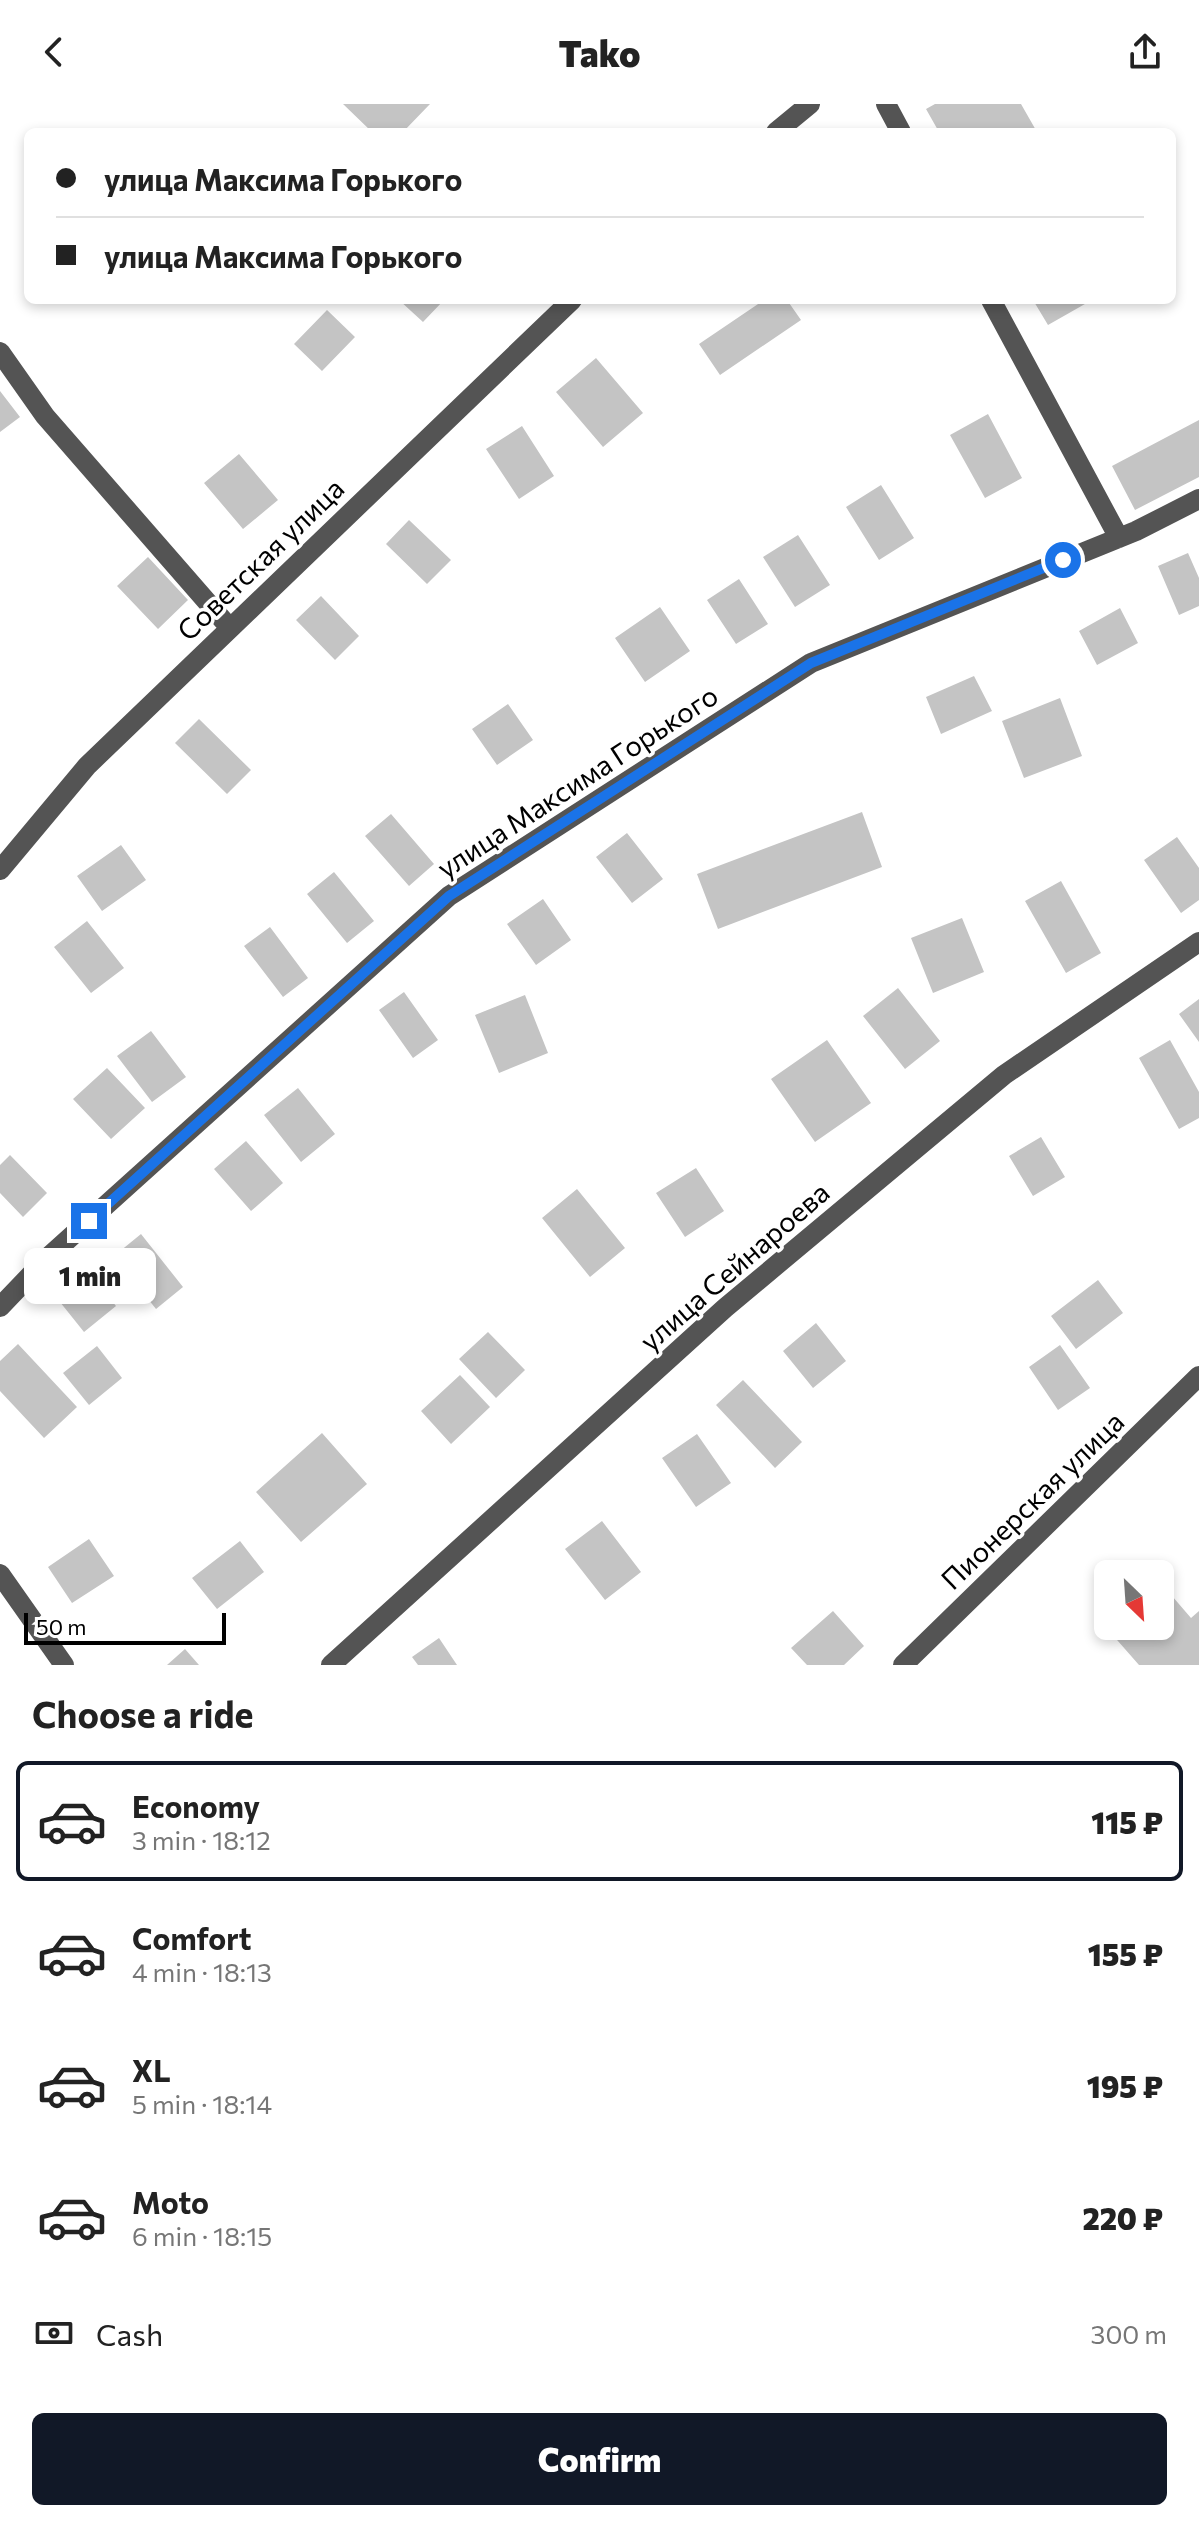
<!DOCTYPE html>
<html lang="en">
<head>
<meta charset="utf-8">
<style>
	:root { --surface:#fff; --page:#f6f6f6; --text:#222; --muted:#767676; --line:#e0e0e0; --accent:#111827 }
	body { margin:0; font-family:Commissioner,sans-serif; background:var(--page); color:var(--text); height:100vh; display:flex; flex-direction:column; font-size:30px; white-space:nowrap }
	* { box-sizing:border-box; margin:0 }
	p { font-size:26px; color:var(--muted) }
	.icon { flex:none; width:44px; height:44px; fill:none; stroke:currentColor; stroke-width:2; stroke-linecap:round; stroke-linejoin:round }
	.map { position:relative; height:1561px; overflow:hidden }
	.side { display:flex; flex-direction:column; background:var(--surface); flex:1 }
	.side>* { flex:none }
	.top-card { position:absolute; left:24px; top:24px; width:1152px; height:176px; border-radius:12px; box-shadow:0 4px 12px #0003; display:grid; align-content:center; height:176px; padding:0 32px; background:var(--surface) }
	.needle { width:52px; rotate:155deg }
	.buttons { position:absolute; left:1094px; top:1456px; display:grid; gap:16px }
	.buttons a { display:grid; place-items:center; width:80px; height:80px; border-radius:12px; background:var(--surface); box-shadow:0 4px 12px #0003; font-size:40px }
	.scale { position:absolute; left:24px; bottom:20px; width:202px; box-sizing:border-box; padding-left:8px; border:4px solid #000; border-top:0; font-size:22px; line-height:28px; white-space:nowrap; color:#000; -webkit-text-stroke:6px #fff; paint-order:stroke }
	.end { position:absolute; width:36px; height:36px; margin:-18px; border:10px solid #1a73e8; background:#fff; box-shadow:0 0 0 4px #fff }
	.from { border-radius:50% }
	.bubble { position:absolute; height:56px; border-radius:12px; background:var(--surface); box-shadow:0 4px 12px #0003; font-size:26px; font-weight:800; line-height:56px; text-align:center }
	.top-card b { display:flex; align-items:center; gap:28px; height:76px; font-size:30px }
	.top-card b+b { border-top:2px solid var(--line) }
	.top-card i { width:20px; height:20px; background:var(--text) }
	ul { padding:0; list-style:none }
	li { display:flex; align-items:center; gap:24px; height:120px; margin:0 16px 12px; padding:0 16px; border:4px solid transparent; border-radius:12px }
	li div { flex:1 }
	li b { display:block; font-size:30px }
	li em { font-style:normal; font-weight:800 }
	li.current { border-color:var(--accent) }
	li>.icon { width:72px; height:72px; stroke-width:1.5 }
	h2 { padding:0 32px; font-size:36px; line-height:96px }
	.pay { display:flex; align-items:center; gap:20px; height:88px; padding:0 32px; font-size:30px }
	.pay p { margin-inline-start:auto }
	.action { display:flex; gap:16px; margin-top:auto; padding:16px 32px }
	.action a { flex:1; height:92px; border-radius:12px; background:var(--accent); color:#fff; font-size:32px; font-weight:800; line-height:92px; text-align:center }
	header { display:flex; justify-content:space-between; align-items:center; height:104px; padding:0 32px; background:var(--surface); font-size:36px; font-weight:800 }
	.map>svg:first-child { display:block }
	.building { fill:#c4c4c4 }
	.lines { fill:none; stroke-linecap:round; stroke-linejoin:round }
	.minor { stroke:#545454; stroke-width:20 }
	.route { stroke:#1a73e8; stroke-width:10 }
	.labels { text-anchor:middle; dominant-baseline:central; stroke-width:7; stroke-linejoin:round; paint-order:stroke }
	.street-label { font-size:28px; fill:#000; stroke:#fff }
</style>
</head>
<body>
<header><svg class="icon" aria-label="back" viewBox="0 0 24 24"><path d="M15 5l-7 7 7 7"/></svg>Tako<svg class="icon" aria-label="share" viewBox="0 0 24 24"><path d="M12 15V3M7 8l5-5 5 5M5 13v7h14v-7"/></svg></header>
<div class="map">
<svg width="1199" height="1561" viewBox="0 0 1199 1561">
	<rect width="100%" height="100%" fill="#fff"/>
	<!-- building -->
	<path class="building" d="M343 0H430L403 28H372Z
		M935 0H1021L1037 28H939L926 5Z
		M399 196H444L423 218Z
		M764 196H787L801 216 720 271 699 240Z
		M1033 196H1092L1048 221Z
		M327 206 355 233 322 267 294 240Z
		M596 254 643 309 603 343 556 288Z
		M0 287 20 313 0 328Z
		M988 310 1022 374 985 394 950 331Z
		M1199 316V373L1135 406 1112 362Z
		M522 322 554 372 519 395 486 345Z
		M239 350 278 396 243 425 204 379Z
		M881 381 914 434 879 456 846 403Z
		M409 416 451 456 427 480 386 440Z
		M798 431 830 481 795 503 763 453Z
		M1188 449 1199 474V502L1179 511 1158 462Z
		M148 453 188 496 158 525 117 482Z
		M739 475 768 520 736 540 707 496Z
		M321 492 359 532 335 556 296 516Z
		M660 503 690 547 645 578 615 534Z
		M1120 504 1138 539 1097 561 1079 527Z
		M974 572 992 607 941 630 926 593Z
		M1060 594 1082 652 1024 674 1002 617Z
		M508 600 533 636 497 661 472 625Z
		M199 615 251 666 227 690 175 639Z
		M862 708 882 763 718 825 697 770Z
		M391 710 434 760 409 782 365 732Z
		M627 729 663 775 632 799 596 753Z
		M1177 733 1199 764V796L1181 809 1144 756Z
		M121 741 146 776 102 807 77 772Z
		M334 768 374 817 347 839 307 790Z
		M1061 777 1101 849 1066 869 1025 797Z
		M543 795 571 836 536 861 507 820Z
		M962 814 984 868 933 889 911 834Z
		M87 817 124 864 91 889 54 843Z
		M270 823 308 874 283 893 244 842Z
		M898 884 940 937 905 965 863 912Z
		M404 888 438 936 413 954 379 906Z
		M525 891 548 949 499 969 475 911Z
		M1199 895V938L1179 910Z
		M151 927 186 973 152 998 117 952Z
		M827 936 871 999 815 1038 771 975Z
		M1170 936 1199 988V1014L1179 1025 1139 954Z
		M107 964 145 1004 111 1035 73 995Z
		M298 984 335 1030 301 1058 264 1011Z
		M1041 1033 1065 1073 1033 1092 1009 1052Z
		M246 1037 283 1079 251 1107 214 1065Z
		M10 1051 47 1089 23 1113 0 1089V1061Z
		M696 1064 724 1107 685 1133 656 1089Z
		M577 1085 625 1144 590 1173 542 1114Z
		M141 1130 183 1183 156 1205 114 1152Z
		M84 1163 116 1202 84 1228 52 1188Z
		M1098 1176 1123 1209 1076 1245 1051 1212Z
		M816 1219 846 1257 813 1284 783 1247Z
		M488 1228 525 1266 496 1294 459 1255Z
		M18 1240 77 1303 44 1334 0 1287V1257Z
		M1060 1241 1090 1284 1058 1306 1029 1263Z
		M97 1242 122 1274 89 1301 63 1269Z
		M460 1271 490 1303 451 1340 421 1307Z
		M743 1276 802 1338 775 1364 716 1301Z
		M322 1329 367 1380 301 1438 256 1388Z
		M697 1330 731 1379 696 1403 662 1354Z
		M602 1417 641 1468 605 1496 565 1445Z
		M89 1435 114 1472 72 1499 48 1463Z
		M240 1437 264 1468 217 1505 192 1474Z
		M1160 1478 1191 1514 1199 1507V1561H1139L1103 1520 1108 1516V1522H1160Z
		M833 1507 864 1542 844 1561H807L791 1544Z
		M439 1534 457 1561H418L412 1553Z
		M185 1545 199 1561H167Z"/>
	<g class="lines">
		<!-- minor -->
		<path class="minor" d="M886 0 901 28
			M776 28 810 0
			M991 196 1119 434
			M0 248 45 312 229 523
			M0 766 87 662 572 196
			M0 1203 44 1157 449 792 811 559 1136 427 1199 395
			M0 1470 64 1561
			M331 1561 725 1204 1004 971 1199 838
			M903 1561 1199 1272"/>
	</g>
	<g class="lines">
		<!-- route -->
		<path class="route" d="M89 1117 449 792 811 559 1063 456"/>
	</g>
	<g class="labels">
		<!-- street labels -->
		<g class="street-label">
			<text transform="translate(260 455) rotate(-44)">Советская улица</text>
			<text transform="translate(577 677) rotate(-33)">улица Максима Горького</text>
			<text transform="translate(734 1162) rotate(-41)">улица Сейнароева</text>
			<text transform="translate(1032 1396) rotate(-44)">Пионерская улица</text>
		</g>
	</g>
</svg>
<div class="buttons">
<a><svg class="needle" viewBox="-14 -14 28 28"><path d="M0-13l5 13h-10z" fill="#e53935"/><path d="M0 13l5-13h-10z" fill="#767676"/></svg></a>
</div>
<div class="scale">50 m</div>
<i class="end from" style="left:1063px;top:456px"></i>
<i class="end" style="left:89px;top:1117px"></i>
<div class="bubble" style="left:24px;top:1144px;width:132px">1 min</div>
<div class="top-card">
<b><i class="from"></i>улица Максима Горького</b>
<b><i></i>улица Максима Горького</b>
</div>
</div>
<section class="side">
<h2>Choose a ride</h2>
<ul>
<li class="current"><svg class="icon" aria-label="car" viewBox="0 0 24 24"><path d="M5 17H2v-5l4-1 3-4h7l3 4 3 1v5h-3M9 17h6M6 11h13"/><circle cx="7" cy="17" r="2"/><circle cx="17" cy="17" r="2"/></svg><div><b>Economy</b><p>3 min · 18:12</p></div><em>115 ₽</em></li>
<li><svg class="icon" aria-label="car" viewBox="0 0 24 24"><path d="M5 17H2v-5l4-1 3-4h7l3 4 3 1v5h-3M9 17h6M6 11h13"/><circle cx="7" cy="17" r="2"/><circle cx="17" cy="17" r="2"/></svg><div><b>Comfort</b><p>4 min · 18:13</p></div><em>155 ₽</em></li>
<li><svg class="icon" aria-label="car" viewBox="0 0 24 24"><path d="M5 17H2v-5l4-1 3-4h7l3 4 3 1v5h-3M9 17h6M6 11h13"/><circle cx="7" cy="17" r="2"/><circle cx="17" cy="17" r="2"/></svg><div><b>XL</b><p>5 min · 18:14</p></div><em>195 ₽</em></li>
<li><svg class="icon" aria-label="car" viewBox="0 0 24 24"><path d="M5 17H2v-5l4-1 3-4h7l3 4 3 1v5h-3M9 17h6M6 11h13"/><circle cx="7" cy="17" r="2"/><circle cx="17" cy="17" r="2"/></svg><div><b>Moto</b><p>6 min · 18:15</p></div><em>220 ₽</em></li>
</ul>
<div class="pay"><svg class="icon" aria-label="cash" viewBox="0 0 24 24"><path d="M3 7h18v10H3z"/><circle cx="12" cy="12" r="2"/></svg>Cash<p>300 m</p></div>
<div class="action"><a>Confirm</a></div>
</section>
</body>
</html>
